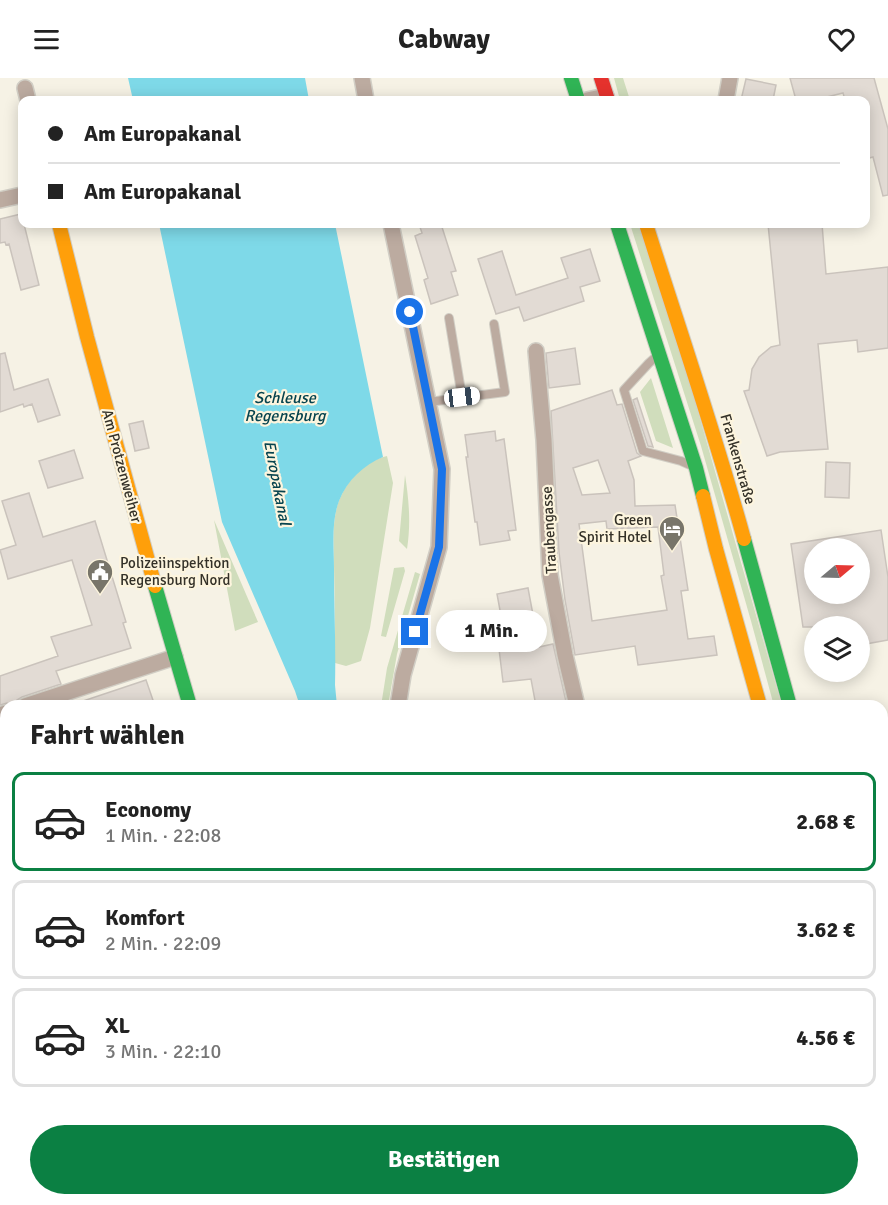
<!DOCTYPE html>
<html lang="de">
<head>
<meta charset="utf-8">
<style>
	:root { --surface:#fff; --page:#f6f6f6; --text:#222; --muted:#767676; --line:#e0e0e0; --accent:#0b8043 }
	body { margin:0; font-family:Signika,sans-serif; background:var(--page); color:var(--text); height:100vh; display:flex; flex-direction:column; font-size:22px; white-space:nowrap }
	* { box-sizing:border-box; margin:0 }
	p { font-size:20px; color:var(--muted) }
	.icon { flex:none; width:33px; height:33px; fill:none; stroke:currentColor; stroke-width:2; stroke-linecap:round; stroke-linejoin:round }
	.map { position:relative; flex:1; overflow:hidden }
	.drawer { position:absolute; left:0px; top:622px; width:888px; height:506px; display:flex; flex-direction:column; background:var(--surface); border-radius:18px 18px 0 0; box-shadow:0 3px 15px #0003 }
	.drawer>* { flex:none }
	.top-card { position:absolute; left:18px; top:18px; width:852px; height:132px; border-radius:12px; box-shadow:0 3px 15px #0003; display:grid; align-content:center; height:132px; padding:0 30px; background:var(--surface) }
	.needle { width:39px; rotate:71deg }
	.fabs { position:absolute; left:804px; top:460px; display:grid; gap:12px }
	.fabs a { display:grid; place-items:center; width:66px; height:66px; border-radius:50%; background:var(--surface); box-shadow:0 3px 15px #0003; font-size:30px }
	.end { position:absolute; width:27px; height:27px; margin:-14px; border:8px solid #1a73e8; background:#fff; box-shadow:0 0 0 3px #fff }
	.from { border-radius:50% }
	.bubble { position:absolute; height:42px; border-radius:21px; background:var(--surface); box-shadow:0 3px 15px #0003; font-size:20px; font-weight:800; line-height:42px; text-align:center }
	.car { position:absolute; width:18px; height:36px; margin:-18px -9px; border-radius:8px; box-shadow:0 0 4px 2px #0007; background:linear-gradient(#fff 24%,#345 0 40%,#fff 0 76%,#345 0 86%,#fff 0) }
	.top-card b { display:flex; align-items:center; gap:21px; height:57px; font-size:22px }
	.top-card b+b { border-top:2px solid var(--line) }
	.top-card i { width:15px; height:15px; background:var(--text) }
	ul { padding:0; list-style:none }
	li { display:flex; align-items:center; gap:18px; height:99px; margin:0 12px 9px; padding:0 18px; border:3px solid var(--line); border-radius:12px }
	li div { flex:1 }
	li b { display:block; font-size:22px }
	li em { font-style:normal; font-weight:800 }
	li.on { border-color:var(--accent) }
	li>.icon { width:54px; height:54px; stroke-width:1.5 }
	h2 { padding:0 30px; font-size:27px; line-height:72px }
	.primary-button { display:flex; gap:12px; margin-top:auto; padding:12px 30px }
	.primary-button a { flex:1; height:69px; border-radius:36px; background:var(--accent); color:#fff; font-size:24px; font-weight:800; line-height:69px; text-align:center }
	header { display:flex; justify-content:space-between; align-items:center; height:78px; padding:0 30px; background:var(--surface); font-size:27px; font-weight:800 }
	.map>svg:first-child { display:block }
	.green { fill:#d0ddbc }
	.water { fill:#7ed9e8 }
	.building { fill:#e2dbd4; stroke:#cac3bc; stroke-width:1.5; fill-rule:evenodd }
	.lines { fill:none; stroke-linecap:round; stroke-linejoin:round }
	.lane-casing { stroke:#d1cec5; stroke-width:10 }
	.street-casing { stroke:#d1cec5; stroke-width:18 }
	.fast-casing { stroke:#d1cec5; stroke-width:16 }
	.slow-casing { stroke:#d1cec5; stroke-width:16 }
	.jam-casing { stroke:#d1cec5; stroke-width:16 }
	.lane { stroke:#bcaba0; stroke-width:8 }
	.street { stroke:#bcaba0; stroke-width:15 }
	.fast { stroke:#30b455; stroke-width:14 }
	.slow { stroke:#ff9f0a; stroke-width:14 }
	.jam { stroke:#e5322d; stroke-width:14 }
	.route { stroke:#1a73e8; stroke-width:8 }
	.labels { text-anchor:middle; dominant-baseline:central; stroke-width:4.5; stroke-linejoin:round; paint-order:stroke }
	.street-label { font-size:15px; fill:#343128; stroke:#fdf5de }
	.poi-label { font-size:15px; fill:#343128; stroke:#fdf5de; text-anchor:end }
	.water-label { font-size:16px; font-style:italic; fill:#05434e; stroke:#fdf5de }
</style>
</head>
<body>
<header><svg class="icon" aria-label="menu" viewBox="0 0 24 24"><path d="M4 6h16M4 12h16M4 18h16"/></svg>Cabway<svg class="icon" aria-label="heart" viewBox="0 0 24 24"><path d="M12 20l-8-8c-3-5 5-10 8-4 3-6 11-1 8 4z"/></svg></header>
<div class="map">
<svg width="888" height="1127" viewBox="0 0 888 1127">
	<rect width="100%" height="100%" fill="#f6f2e5"/>
	<!-- green -->
	<path class="green" d="M614 0H623L630 22H620Z
		M630 146H638L681 274 782 628H774L751 543 701 368Z
		M651 300 673 370 656 363 640 314Z
		M387 378 393 405 370 550 361 583 346 588 335 585C335 553 335 521 334 488 334 470 332 451 336 433 341 409 362 383 387 378Z
		M405 397C409 422 411 446 407 471L399 463Z
		M214 442 258 544 235 553Z
		M404 489 405 493 386 559 381 558 394 490Z
		M415 494 420 496 397 576 388 628H381L387 590Z
		M253 1122H294V1127H256Z"/>
	<!-- water -->
	<path class="water" d="M128 0H305L309 22H133Z
		M159 146H335L383 379C364 387 347 402 339 423 331 444 334 469 334 491 334 530 336 568 335 607L337 628H300L295 613 222 444Z
		M407 1122H437L438 1127H408Z"/>
	<!-- building -->
	<path class="building" d="M790 0H874L888 51V117L883 118 873 79 866 81V22H845L843 15 815 22H796Z
		M746 1 776 7 773 22H741Z
		M21 136 22 146H24L39 207 21 212 9 166 6 167 5 164 0 165V141Z
		M419 146H441L456 193 451 194 458 217 431 226 424 202 428 200 415 158 422 155Z
		M768 146H822L826 196 888 189V270L858 274 857 262 818 266 828 371 780 374 767 378 744 313 749 312 752 291 759 279 771 269 780 267Z
		M590 171 600 203 580 209 584 223 524 243 519 229 496 236 478 181 502 173 516 217 568 200 561 180Z
		M575 270 580 306 549 310 546 275Z
		M5 275 14 312 48 301 60 337 38 344 32 326 24 329 23 326 0 334V276Z
		M612 312 617 327 622 326 637 375 641 378 628 383 634 402 635 428 675 427 688 512 681 513 688 561 714 558 717 577 638 587 635 568 575 577 565 522 559 474 551 333ZM598 382 610 415 582 417 573 390ZM606 443 607 451 658 449 664 497 661 498 667 532 592 543 579 446Z
		M637 320 653 369 648 368 633 322Z
		M143 343 149 370 135 373 129 346Z
		M495 353 496 363 504 361 516 452 508 453 510 462 480 467 477 444H475L466 379H468L465 357Z
		M74 372 83 400 48 410 39 383Z
		M826 384 850 385 849 420 825 419Z
		M29 415 43 459 95 443 126 544 123 545 131 570 56 593 61 606 22 619 17 622 16 628H13L7 625 0 627V598L58 578 51 559 92 547 72 482 8 501 0 472 16 467 2 423Z
		M881 452 888 499V562L860 567V549H803L791 466ZM814 471H860V516H814Z
		M528 510 539 569 553 566 567 628H536L531 601 503 604 499 571 507 570 497 516Z
		M146 602 155 628H74V626Z"/>
	<g class="lines">
		<!-- lane casing -->
		<g class="lane-casing">
			<path id="lane" d="M449 240 462 319
				M658 277 649 285 624 312 643 373 681 383 690 387
				M429 324 505 314 494 246
				M0 891 6 887"/>
		</g>
		<!-- street casing -->
		<g class="street-casing">
			<path id="street" d="M362 0 366 22
				M25 10 28 22
				M587 22 606 18
				M726 22 730 0
				M0 122 22 117
				M391 146 442 391 439 469 403 597 398 628
				M536 273 544 362 550 497 565 577 577 628
				M25 628 175 579
				M0 637 6 635
				M882 698 888 697
				M0 951 6 969
				M0 1012 6 1010
				M0 1067 6 1084
				M0 1105 6 1103
				M359 1122 360 1127
				M546 1122 548 1127"/>
		</g>
		<!-- fast casing -->
		<g class="fast-casing">
			<path id="fast" d="M571 0 578 22
				M617 146 696 390 703 418
				M744 461 790 628
				M155 508 190 628
				M882 959 888 981
				M882 1076 888 1100"/>
		</g>
		<!-- slow casing -->
		<g class="slow-casing">
			<path id="slow" d="M59 146 87 259 155 508
				M646 146C679 251 715 355 744 461
				M703 418 716 471 760 628"/>
		</g>
		<!-- jam casing -->
		<g class="jam-casing">
			<path id="jam" d="M601 0 608 22"/>
		</g>
		<!-- lane -->
		<use href="#lane" class="lane"/>
		<!-- street -->
		<use href="#street" class="street"/>
		<!-- fast -->
		<use href="#fast" class="fast"/>
		<!-- slow -->
		<use href="#slow" class="slow"/>
		<!-- jam -->
		<use href="#jam" class="jam"/>
	</g>
	<g class="lines">
		<!-- route -->
		<path class="route" d="M410 234 442 391 439 469 415 554"/>
	</g>
	<!-- icons -->
	<defs>
		<g id="hotel-pin" transform="scale(1.35)"><path d="M0 17L-7.5 6A9.5 9.5 0 1 1 7.5 6Z" fill="#78756a" stroke="#fdf5de"/><path d="M-6-4.5h1.5V1H6V5H4.5V3h-9V5H-6ZM-4 0a1.8 1.8 0 1 1 3.6 0ZM.5 0V-2.5h3Q6-2.5 6 0Z" fill="#fff"/></g>
		<g id="civic-pin" transform="scale(1.35)"><path d="M0 17L-7.5 6A9.5 9.5 0 1 1 7.5 6Z" fill="#78756a" stroke="#fdf5de"/><path d="M-.6-6.5H3V-4.5H.6V-3L4-1V1h2V6H-6V1h2V-1L-.6-3ZM-1.2 2.5V6h2.4V2.5Z" fill="#fff"/></g>
	</defs>
	<g fill-rule="evenodd">
		<use href="#hotel-pin" x="672" y="451"/>
		<use href="#civic-pin" x="100" y="494"/>
	</g>
	<g class="labels">
		<!-- street labels -->
		<g class="street-label">
			<text transform="translate(738 381) rotate(74)">Frankenstraße</text>
			<text transform="translate(122 388) rotate(75)">Am Protzenweiher</text>
			<text transform="translate(549 452) rotate(-93)">Traubengasse</text>
		</g>
		<!-- poi labels -->
		<g class="poi-label">
			<text x="652" y="442">Green<tspan x="652" dy="17">Spirit Hotel</tspan></text>
			<text x="120" y="485" text-anchor="start">Polizeiinspektion<tspan x="120" dy="17">Regensburg Nord</tspan></text>
		</g>
		<!-- water labels -->
		<g class="water-label">
			<text x="285" y="320">Schleuse<tspan x="285" dy="18">Regensburg</tspan></text>
			<text transform="translate(277 405) rotate(79)">Europakanal</text>
		</g>
	</g>
</svg>
<div class="fabs">
<a><svg class="needle" viewBox="-14 -14 28 28"><path d="M0-13l5 13h-10z" fill="#e53935"/><path d="M0 13l5-13h-10z" fill="#767676"/></svg></a>
<a><svg class="icon" aria-label="layers" viewBox="0 0 24 24"><path d="M12 4l9 5-9 5-9-5zM3 14l9 5 9-5"/></svg></a>
</div>
<i class="end from" style="left:410px;top:234px"></i>
<i class="end" style="left:415px;top:554px"></i>
<div class="bubble" style="left:436px;top:532px;width:111px">1 Min.</div>
<i class="car" style="left:462px;top:319px;rotate:83deg"></i>
<div class="top-card">
<b><i class="from"></i>Am Europakanal</b>
<b><i></i>Am Europakanal</b>
</div>
<section class="drawer">
<h2>Fahrt wählen</h2>
<ul>
<li class="on"><svg class="icon" aria-label="car" viewBox="0 0 24 24"><path d="M5 17H2v-5l4-1 3-4h7l3 4 3 1v5h-3M9 17h6M6 11h13"/><circle cx="7" cy="17" r="2"/><circle cx="17" cy="17" r="2"/></svg><div><b>Economy</b><p>1 Min. · 22:08</p></div><em>2.68 €</em></li>
<li><svg class="icon" aria-label="car" viewBox="0 0 24 24"><path d="M5 17H2v-5l4-1 3-4h7l3 4 3 1v5h-3M9 17h6M6 11h13"/><circle cx="7" cy="17" r="2"/><circle cx="17" cy="17" r="2"/></svg><div><b>Komfort</b><p>2 Min. · 22:09</p></div><em>3.62 €</em></li>
<li><svg class="icon" aria-label="car" viewBox="0 0 24 24"><path d="M5 17H2v-5l4-1 3-4h7l3 4 3 1v5h-3M9 17h6M6 11h13"/><circle cx="7" cy="17" r="2"/><circle cx="17" cy="17" r="2"/></svg><div><b>XL</b><p>3 Min. · 22:10</p></div><em>4.56 €</em></li>
</ul>
<div class="primary-button"><a>Bestätigen</a></div>
</section>
</div>
</body>
</html>
